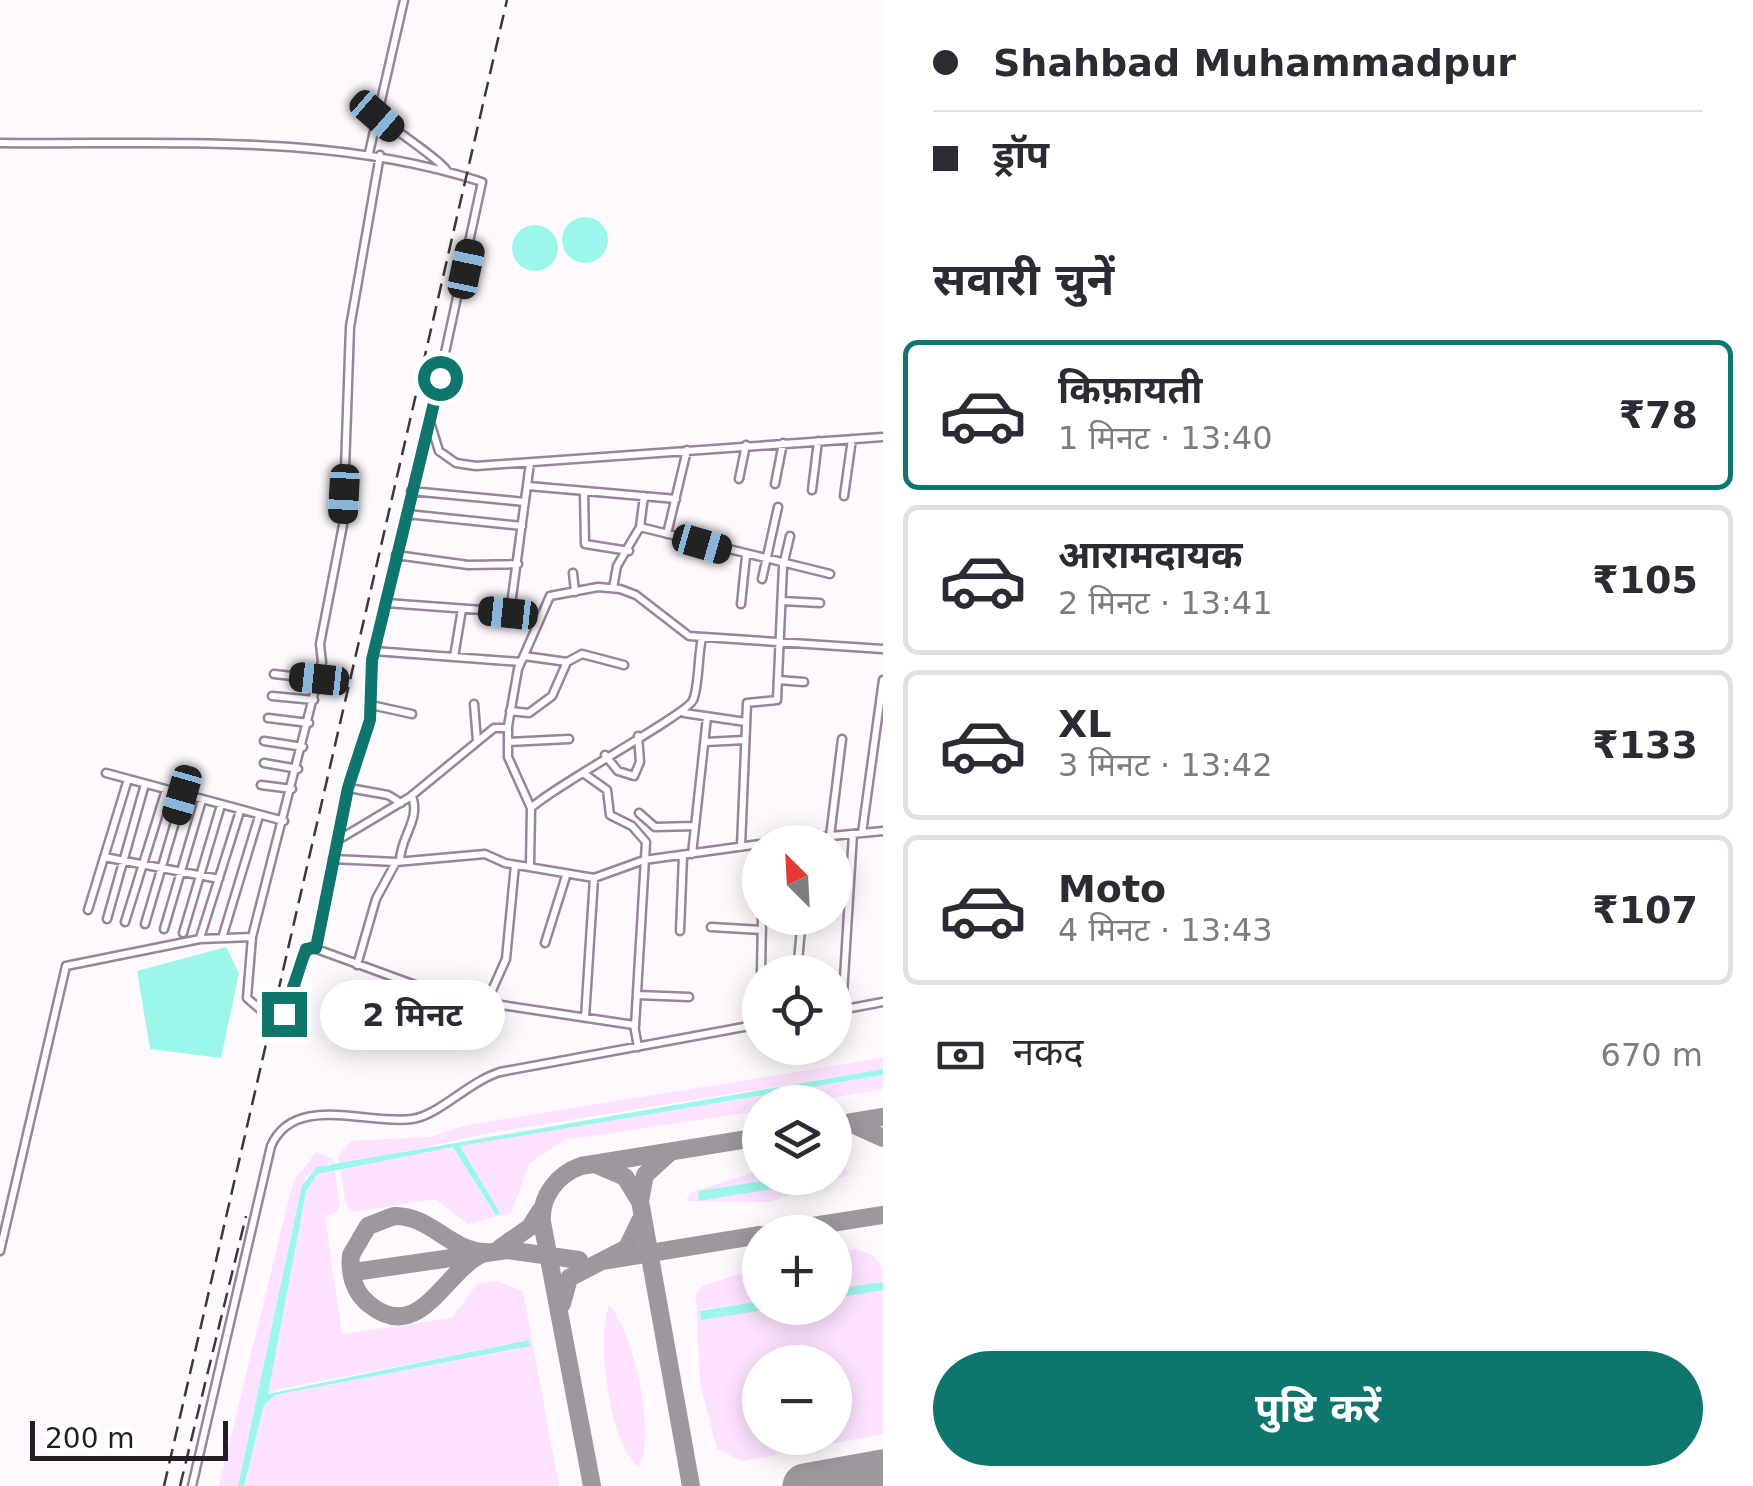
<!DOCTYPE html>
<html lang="hi">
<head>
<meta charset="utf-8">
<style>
	:root { --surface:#fff; --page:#f7f7f7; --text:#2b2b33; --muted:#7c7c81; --line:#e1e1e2; --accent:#0f766e }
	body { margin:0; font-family:"DejaVu Sans","Noto Sans Devanagari",sans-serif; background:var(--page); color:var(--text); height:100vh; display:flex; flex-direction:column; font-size:38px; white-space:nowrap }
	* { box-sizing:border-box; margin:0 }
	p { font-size:32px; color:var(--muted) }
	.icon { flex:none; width:55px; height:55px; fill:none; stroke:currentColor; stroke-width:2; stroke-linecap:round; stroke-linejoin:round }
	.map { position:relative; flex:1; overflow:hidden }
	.drawer { display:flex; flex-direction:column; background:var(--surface); width:870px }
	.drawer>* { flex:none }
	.guide { display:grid; align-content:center; height:220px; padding:0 50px; background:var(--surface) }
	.needle { width:65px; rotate:336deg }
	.buttons { position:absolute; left:742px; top:825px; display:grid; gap:20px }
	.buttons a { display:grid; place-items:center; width:110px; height:110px; border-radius:50%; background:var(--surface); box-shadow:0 5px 25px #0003; font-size:50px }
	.scale { position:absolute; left:30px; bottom:25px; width:198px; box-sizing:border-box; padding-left:10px; border:5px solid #251d25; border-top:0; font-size:28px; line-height:35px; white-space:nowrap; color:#251d25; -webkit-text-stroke:8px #fff; paint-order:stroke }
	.end { position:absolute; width:45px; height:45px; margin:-22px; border:12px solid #0f766e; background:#fff; box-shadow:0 0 0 5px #fff }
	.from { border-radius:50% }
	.bubble { position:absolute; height:70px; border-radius:35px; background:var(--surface); box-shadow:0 5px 25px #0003; font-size:32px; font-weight:700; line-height:70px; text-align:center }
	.car { position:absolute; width:30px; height:60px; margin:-30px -15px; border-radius:12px; box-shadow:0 0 8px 2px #0007; background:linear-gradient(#222 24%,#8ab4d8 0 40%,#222 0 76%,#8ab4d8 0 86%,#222 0) }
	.guide b { display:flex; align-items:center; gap:35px; height:95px; font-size:38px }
	.guide b+b { border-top:2px solid var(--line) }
	.guide i { width:25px; height:25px; background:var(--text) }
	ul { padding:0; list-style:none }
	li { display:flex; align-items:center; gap:30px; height:150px; margin:0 20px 15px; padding:0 30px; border:5px solid var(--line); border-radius:15px }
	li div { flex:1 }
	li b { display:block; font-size:38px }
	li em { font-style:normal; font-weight:700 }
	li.selected { border-color:var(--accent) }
	li>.icon { width:90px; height:90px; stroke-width:1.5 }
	h2 { padding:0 50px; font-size:45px; line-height:120px }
	.pay { display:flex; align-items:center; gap:25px; height:110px; padding:0 50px; font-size:38px }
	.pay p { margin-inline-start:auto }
	.cta { display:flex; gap:20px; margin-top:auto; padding:20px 50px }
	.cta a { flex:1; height:115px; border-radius:60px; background:var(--accent); color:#fff; font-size:40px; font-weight:700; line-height:115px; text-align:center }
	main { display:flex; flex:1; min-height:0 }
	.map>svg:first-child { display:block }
	.green { fill:#fde3ff; fill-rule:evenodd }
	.water { fill:#9df6ea }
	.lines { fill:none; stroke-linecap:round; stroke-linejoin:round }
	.taxiway { stroke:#9d989d; stroke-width:18 }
	.runway { stroke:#9d989d; stroke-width:45 }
	.minor-casing { stroke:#99859b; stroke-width:11 }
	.minor { stroke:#fff; stroke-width:6 }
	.rail { stroke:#3d363d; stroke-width:2.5; stroke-dasharray:15 8; stroke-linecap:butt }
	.route { stroke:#0f766e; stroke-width:12 }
</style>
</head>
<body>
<main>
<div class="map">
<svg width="883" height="1486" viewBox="0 0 883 1486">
	<rect width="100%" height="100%" fill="#fdf9fd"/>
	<!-- green -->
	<path class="green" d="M883 1058V1069L484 1134 341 1166 453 1147 499 1213 460 1146 883 1075V1089L808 1102H760V1111L564 1140 529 1164 511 1213 468 1224 435 1199 354 1212 346 1205 338 1156 351 1141 430 1137 467 1125Z
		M316 1152 333 1159 340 1205 338 1211 325 1217 342 1334 452 1318 477 1284 497 1281 523 1291 559 1486H244L264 1405 275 1395 529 1341 279 1389 267 1395 306 1192 317 1174 333 1168 332 1162 307 1175 302 1186 238 1486H219L293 1182Z
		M835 1166 846 1168 848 1175 769 1202 686 1201 690 1193 760 1170V1178H781L698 1191 699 1200 837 1178Z
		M855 1249C877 1254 883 1262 883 1283L835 1289V1253Z
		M760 1268V1301L700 1310 701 1319 776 1308H835V1298L883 1290V1434L742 1461 717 1449 700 1384 696 1293 704 1285ZM760 1362H835V1438H760Z
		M609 1305C633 1330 658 1438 638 1467 609 1443 596 1340 609 1305Z"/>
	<!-- water -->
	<path class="water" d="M562 240a23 23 0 1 1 46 0a23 23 0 1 1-46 0Z
		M512 248a23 23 0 1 1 46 0a23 23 0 1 1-46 0Z
		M226 947 239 973 221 1058 150 1049 137 971Z
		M883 1069V1075L460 1146 500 1213 496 1215 453 1147 317 1174 306 1192 268 1394 529 1340 530 1346 275 1395 264 1405 244 1486H238L302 1185 317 1167Z
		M836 1168 837 1178 699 1201 698 1191 781 1178H835Z
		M883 1282V1290L835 1298V1289Z
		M760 1301V1308H776L701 1320 700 1311Z"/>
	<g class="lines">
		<!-- taxiway -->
		<path class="taxiway" d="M852 1124 883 1138
			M835 1125 883 1117
			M669 1153 645 1175 640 1201 691 1486
			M597 1165 625 1177 639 1200
			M394 1216C431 1215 450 1252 487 1252 446 1265 422 1346 370 1305 354 1293 349 1274 351 1255L368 1226Z
			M775 1232 883 1215
			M500 1248 530 1227 541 1210
			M602 1261 760 1235
			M354 1272 507 1250 579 1260
			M562 1304 569 1278 627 1248 640 1221
			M592 1486 542 1222C540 1196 558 1174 581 1166L760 1137"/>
		<!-- runway -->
		<path class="runway" d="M805 1486 883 1472"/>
		<!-- minor casing -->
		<g class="minor-casing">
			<path id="minor" d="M377 115C391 128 441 160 447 171
				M0 143C161 145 328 132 482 182L430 422 439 451 456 463 476 466 883 437
				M369 153 404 0
				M739 479 746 445
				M775 484 783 443
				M528 486 676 499
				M812 490 818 441
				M411 491 525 502
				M584 491 585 544 629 551
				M844 496 852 439
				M407 514 522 526
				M640 527 830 574
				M667 534 687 450
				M396 555 468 565 518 564
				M573 573 575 592
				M762 579 778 507
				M613 588 617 566 640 527 644 496
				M782 601 820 603
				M386 603 510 612 530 463
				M741 604 746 556
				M374 651 521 662
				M524 656 567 662 582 654 624 665
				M454 657 462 609
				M274 674 319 679
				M778 680 804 682
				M272 696 314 700
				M474 704 477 741
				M371 705 412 714
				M510 711 529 713 552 696 567 662
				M684 713 746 722
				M268 718 309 723
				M264 741 303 747
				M508 742 569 739
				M705 742 745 740
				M605 755 618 771 634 776 640 762 638 736
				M264 763 298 769
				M106 773 284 821
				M583 773 607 790 610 815 632 826 646 842 635 1026
				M261 785 292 789
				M349 788 388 795 401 803
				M531 808C555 785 688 714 693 700 699 687 698 654 702 638
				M639 813 655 827 695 826
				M862 833 883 680
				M830 836 842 739
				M338 840 410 797 494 728H508
				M769 842 883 831
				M741 846 747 703 777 700 783 566 790 536
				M692 854 707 717
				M104 857 219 879
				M333 859 396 862 485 854 505 863 594 878 644 860 760 844
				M400 861C400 837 421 820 412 796
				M530 865 531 808 508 757V726L518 669 550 596 598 587 620 589 636 595 689 636 883 649
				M88 910 128 779
				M107 919 145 784
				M125 922 166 790
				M145 924 183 795
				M711 927 762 930
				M164 929 202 800
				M680 931 683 856
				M183 933 221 805
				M252 937 322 662 320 644 343 525 350 327 380 155
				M200 938 240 811
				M222 938 259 816
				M545 943 566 876
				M316 948 350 780 370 720 372 660 429 423
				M357 965 376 899 396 862
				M761 972 762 918
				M797 972 802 918
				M637 995 689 997
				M485 1006 506 959 515 865
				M842 1010 853 834
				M835 1011 883 1002
				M277 1013 288 1010 303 956 311 947 448 997 634 1025 638 1047
				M585 1018 594 878
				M0 1251 66 966 200 939 252 937 247 998 261 1010
				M192 1486 271 1146C294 1093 367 1125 412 1119 438 1116 468 1082 500 1072L760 1024"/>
		</g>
		<!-- minor -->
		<use href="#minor" class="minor"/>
		<!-- rail -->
		<path class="rail" d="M164 1486 507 0
			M180 1486 246 1216"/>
	</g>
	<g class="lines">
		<!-- route -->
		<path class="route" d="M284 1014 306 949 316 948 348 788 370 720 372 660 440 378"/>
	</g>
</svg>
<div class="buttons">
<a><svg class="needle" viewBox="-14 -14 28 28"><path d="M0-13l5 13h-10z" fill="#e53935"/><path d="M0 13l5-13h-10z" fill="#7c7c81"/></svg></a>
<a><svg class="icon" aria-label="locate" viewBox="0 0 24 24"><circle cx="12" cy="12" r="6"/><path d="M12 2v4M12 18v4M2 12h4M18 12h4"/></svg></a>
<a><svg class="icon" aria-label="layers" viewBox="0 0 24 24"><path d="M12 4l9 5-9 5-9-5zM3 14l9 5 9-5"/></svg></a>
<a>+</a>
<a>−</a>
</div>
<div class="scale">200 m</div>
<i class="end from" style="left:440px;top:378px"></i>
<i class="end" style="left:284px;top:1014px"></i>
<div class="bubble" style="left:320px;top:980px;width:185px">2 मिनट</div>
<i class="car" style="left:377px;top:116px;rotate:131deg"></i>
<i class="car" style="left:466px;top:269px;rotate:12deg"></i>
<i class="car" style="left:344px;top:494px;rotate:183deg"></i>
<i class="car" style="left:702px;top:544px;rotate:106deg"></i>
<i class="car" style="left:508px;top:613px;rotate:276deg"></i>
<i class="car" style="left:319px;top:679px;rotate:276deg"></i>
<i class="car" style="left:182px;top:795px;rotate:196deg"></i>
</div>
<section class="drawer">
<div class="guide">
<b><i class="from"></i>Shahbad Muhammadpur</b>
<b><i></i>ड्रॉप</b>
</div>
<h2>सवारी चुनें</h2>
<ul>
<li class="selected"><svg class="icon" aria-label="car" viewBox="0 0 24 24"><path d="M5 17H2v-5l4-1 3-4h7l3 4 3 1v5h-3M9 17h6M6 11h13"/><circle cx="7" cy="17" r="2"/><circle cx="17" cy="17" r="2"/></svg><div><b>किफ़ायती</b><p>1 मिनट · 13:40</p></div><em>₹78</em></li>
<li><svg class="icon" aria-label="car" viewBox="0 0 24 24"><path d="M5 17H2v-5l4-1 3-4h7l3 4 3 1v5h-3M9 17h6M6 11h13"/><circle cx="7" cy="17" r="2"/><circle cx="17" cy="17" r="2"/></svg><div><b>आरामदायक</b><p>2 मिनट · 13:41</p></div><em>₹105</em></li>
<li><svg class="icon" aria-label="car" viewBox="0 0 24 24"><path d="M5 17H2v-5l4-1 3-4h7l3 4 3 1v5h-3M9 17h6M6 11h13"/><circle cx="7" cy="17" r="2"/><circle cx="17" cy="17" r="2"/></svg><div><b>XL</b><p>3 मिनट · 13:42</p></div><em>₹133</em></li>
<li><svg class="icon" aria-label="car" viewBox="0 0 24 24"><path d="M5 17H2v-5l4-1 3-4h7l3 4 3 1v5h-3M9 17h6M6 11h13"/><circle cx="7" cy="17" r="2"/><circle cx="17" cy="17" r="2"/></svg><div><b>Moto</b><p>4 मिनट · 13:43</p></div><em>₹107</em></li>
</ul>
<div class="pay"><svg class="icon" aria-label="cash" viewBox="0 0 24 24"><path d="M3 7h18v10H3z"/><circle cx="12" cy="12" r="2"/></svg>नकद<p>670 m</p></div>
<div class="cta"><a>पुष्टि करें</a></div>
</section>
</main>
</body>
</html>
